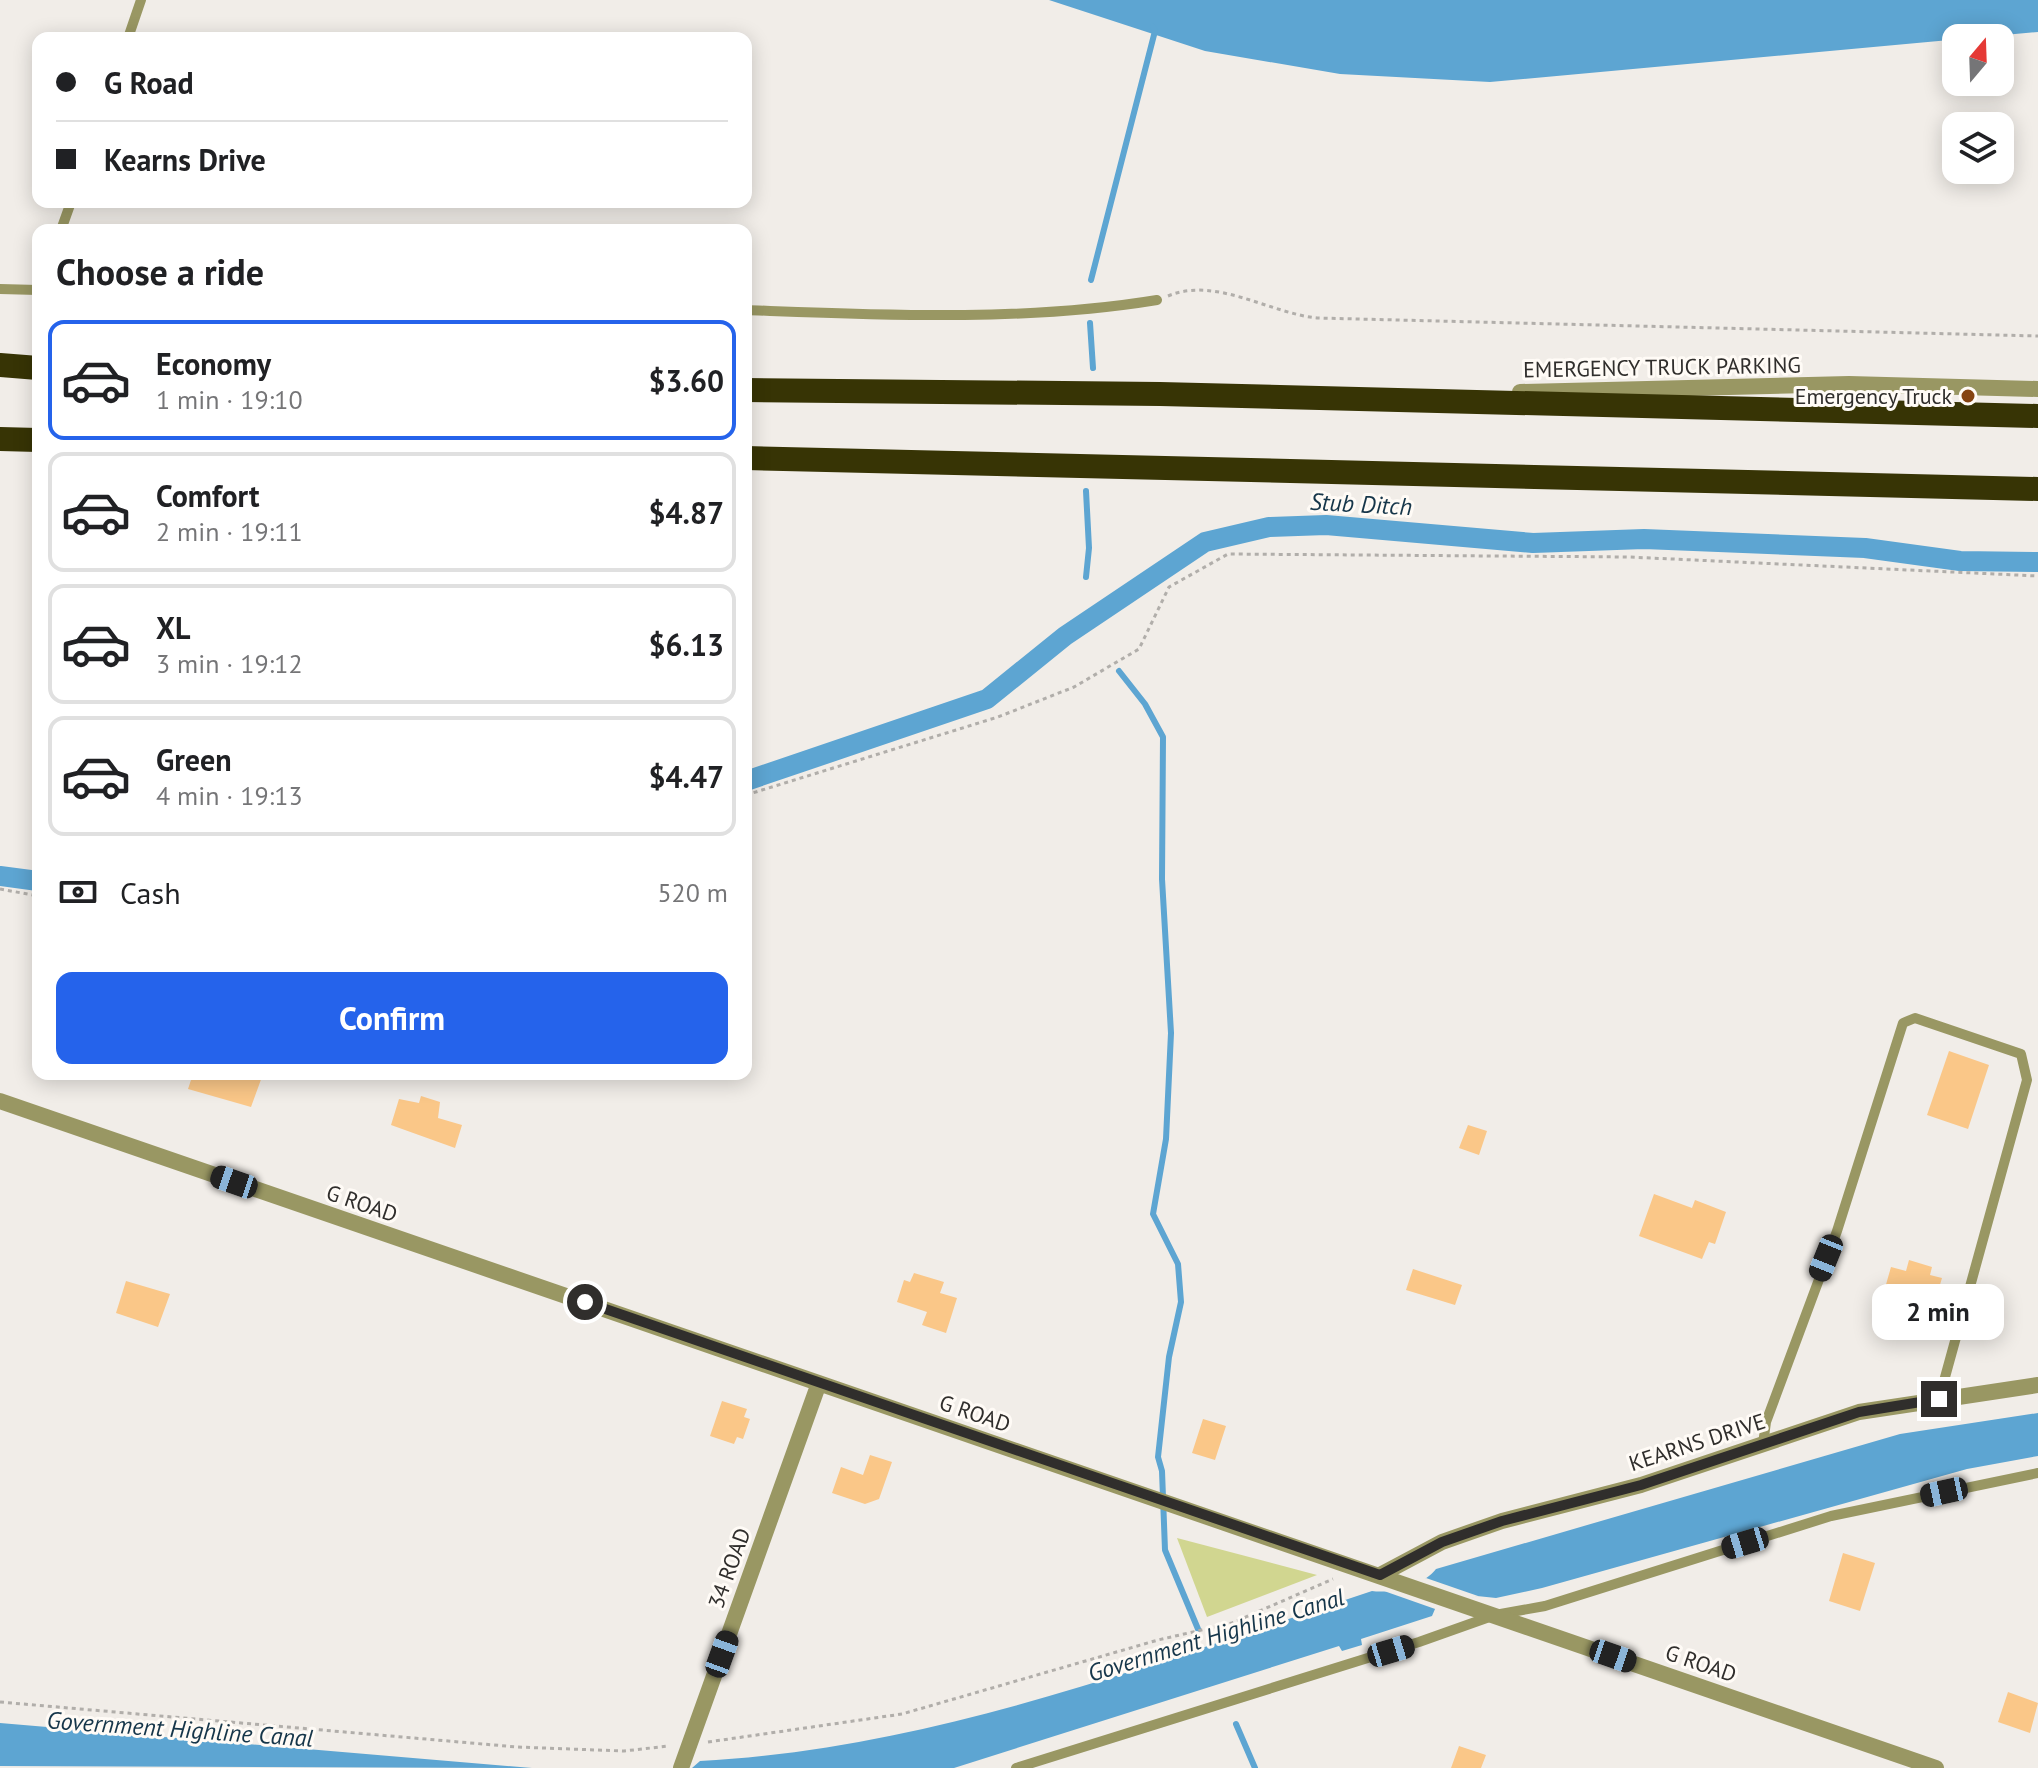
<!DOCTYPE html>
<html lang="en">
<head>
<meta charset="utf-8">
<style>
	:root { --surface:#fff; --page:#f2f2f2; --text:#202124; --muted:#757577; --line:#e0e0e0; --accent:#2563eb }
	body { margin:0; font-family:"PT Sans",sans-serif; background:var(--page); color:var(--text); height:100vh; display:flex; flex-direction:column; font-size:30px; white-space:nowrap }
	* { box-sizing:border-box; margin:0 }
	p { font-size:26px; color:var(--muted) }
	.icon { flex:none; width:44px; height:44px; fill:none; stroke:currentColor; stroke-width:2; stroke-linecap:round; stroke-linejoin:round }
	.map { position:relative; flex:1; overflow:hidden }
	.side { position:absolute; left:32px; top:224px; width:720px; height:856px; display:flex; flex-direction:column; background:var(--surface); border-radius:16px; box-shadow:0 4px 20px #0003 }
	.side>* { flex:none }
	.hud { position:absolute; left:32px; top:32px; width:720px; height:176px; border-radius:16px; box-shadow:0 4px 20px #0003; display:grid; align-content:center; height:176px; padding:0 24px; background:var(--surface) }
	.needle { width:52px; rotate:19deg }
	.controls { position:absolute; left:1942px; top:24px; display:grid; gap:16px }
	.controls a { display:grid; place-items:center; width:72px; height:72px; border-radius:16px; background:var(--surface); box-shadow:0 4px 20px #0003; font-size:40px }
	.end { position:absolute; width:36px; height:36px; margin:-18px; border:10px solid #302e2c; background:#fff; box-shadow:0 0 0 4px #fff }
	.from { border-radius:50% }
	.bubble { position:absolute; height:56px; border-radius:16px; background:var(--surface); box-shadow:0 4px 20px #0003; font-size:26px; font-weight:700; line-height:56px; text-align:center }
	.car { position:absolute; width:24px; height:48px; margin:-24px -12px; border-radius:10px; box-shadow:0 0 6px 2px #0007; background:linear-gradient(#222 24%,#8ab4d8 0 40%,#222 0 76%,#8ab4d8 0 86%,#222 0) }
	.hud b { display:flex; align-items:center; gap:28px; height:76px; font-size:30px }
	.hud b+b { border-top:2px solid var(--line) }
	.hud i { width:20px; height:20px; background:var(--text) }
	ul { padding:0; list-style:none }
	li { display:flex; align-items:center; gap:24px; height:120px; margin:0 16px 12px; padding:0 8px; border:4px solid var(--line); border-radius:16px }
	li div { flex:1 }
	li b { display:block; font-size:30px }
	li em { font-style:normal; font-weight:700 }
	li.on { border-color:var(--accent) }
	li>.icon { width:72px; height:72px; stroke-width:1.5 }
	h2 { padding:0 24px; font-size:36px; line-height:96px }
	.pay { display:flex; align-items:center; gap:20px; height:88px; padding:0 24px; font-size:30px }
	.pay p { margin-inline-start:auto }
	.cta { display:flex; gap:16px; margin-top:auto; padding:16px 24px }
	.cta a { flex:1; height:92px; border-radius:16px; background:var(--accent); color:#fff; font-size:32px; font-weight:700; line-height:92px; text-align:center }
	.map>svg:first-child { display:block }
	.green { fill:#d1d690 }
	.water { fill:#5da5d2 }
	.pier { fill:#f1ede8 }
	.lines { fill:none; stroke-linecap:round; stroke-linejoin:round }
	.stream { stroke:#5da5d2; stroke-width:6 }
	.canal { stroke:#5da5d2; stroke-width:20 }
	.building { fill:#fac788 }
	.path { stroke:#b1aeaa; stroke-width:3; stroke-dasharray:4 4; stroke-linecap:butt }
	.service { stroke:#999763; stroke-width:10 }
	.minor { stroke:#999763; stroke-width:16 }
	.tertiary { stroke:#999763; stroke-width:16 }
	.motorway { stroke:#373405; stroke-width:24 }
	.route { stroke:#302e2c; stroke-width:10 }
	.poi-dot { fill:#854311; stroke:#fffbf6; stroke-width:3 }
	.labels { text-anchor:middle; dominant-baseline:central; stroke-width:6; stroke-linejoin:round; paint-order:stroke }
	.street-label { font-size:22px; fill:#302e2c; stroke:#fffbf6 }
	.poi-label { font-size:22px; fill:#302e2c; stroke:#fffbf6; text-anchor:end }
	.water-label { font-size:24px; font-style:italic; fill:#16364a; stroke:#fffbf6 }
</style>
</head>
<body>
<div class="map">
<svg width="2038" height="1768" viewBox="0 0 2038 1768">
	<rect width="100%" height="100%" fill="#f1ede8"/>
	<!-- green -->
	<path class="green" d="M1177 1538 1317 1575 1207 1617Z"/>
	<!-- water -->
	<path class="water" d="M1049 0H2038V32L1490 82 1340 74 1205 51Z
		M2038 1413V1456L1967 1469 1542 1588 1496 1598 1477 1596 1435 1609 1432 1616 1361 1639 1362 1645 1342 1651 1339 1646 954 1768H619H692L700 1761C931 1749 1154 1663 1372 1591 1392 1594 1424 1585 1436 1569L1900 1434Z
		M0 1723 532 1768 0 1766Z"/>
	<!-- pier -->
	<path class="pier" d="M1426 1578 1478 1596 1438 1610 1384 1591Z"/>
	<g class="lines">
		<!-- stream -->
		<path class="stream" d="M1091 280 1155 31 1153 27
			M1090 323 1093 368
			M1086 491 1089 548 1086 577
			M1119 671 1145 704 1163 737 1162 879 1171 1033 1166 1139 1153 1214 1178 1264 1181 1302 1169 1357 1158 1457 1162 1471 1165 1550 1198 1629
			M1236 1724 1255 1768"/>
		<!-- canal -->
		<path class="canal" d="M746 781 987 699 1065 636 1205 542 1269 527 1326 525 1533 543 1644 539 1865 548 1960 561 2038 562
			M0 876 38 881"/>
	</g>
	<!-- building -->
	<path class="building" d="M1949 1051 1989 1065 1968 1129 1927 1115Z
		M193 1074H263L251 1107 188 1089Z
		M421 1096 440 1102 438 1118 462 1125 455 1148 391 1125 399 1099 419 1103Z
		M1468 1125 1487 1131 1479 1155 1459 1148Z
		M1654 1194 1692 1208 1695 1200 1726 1212 1715 1244 1709 1242 1702 1259 1639 1236Z
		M1909 1260 1932 1267 1930 1275 1942 1278 1936 1298 1949 1302 1943 1325 1924 1320 1927 1308 1883 1295 1891 1267 1906 1271Z
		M1413 1269 1462 1285 1455 1305 1406 1290Z
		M914 1273 944 1282 940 1293 957 1298 946 1333 922 1325 927 1312 897 1302 904 1280 910 1282Z
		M126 1281 170 1294 158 1327 116 1313Z
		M722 1401 747 1409 744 1417 750 1419 743 1439 737 1437 734 1444 710 1436Z
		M1203 1419 1226 1426 1215 1460 1192 1453Z
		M870 1455 892 1462 879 1499 865 1504 832 1493 841 1467 863 1475Z
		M1843 1553 1875 1563 1860 1611 1829 1601Z
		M2008 1692 2038 1703 2030 1733 1998 1722Z
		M1459 1746 1486 1755 1481 1768H1451Z"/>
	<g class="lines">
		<!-- path -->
		<path class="path" d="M1168 296C1215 276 1269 313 1317 318L2038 336
			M746 795 998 717 1074 687 1139 649 1169 587 1228 554 1629 557 2038 576
			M0 889 38 896
			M0 1702 517 1747 624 1751 669 1746
			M708 1742 902 1714 1158 1640 1232 1623 1333 1579"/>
		<!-- service -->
		<path class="service" d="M128 38 141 0
			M61 230 71 202
			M0 289 38 290
			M746 310C882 315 1023 322 1157 300
			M1763 1444 1766 1422 1837 1231 1903 1023 1915 1018 2021 1054 2027 1080 1939 1399
			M1016 1768 1419 1642 1495 1615 1545 1606 1831 1516 2038 1473"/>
		<!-- minor -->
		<path class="minor" d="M1520 392 1849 384 2038 389
			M1380 1575 1442 1542 1502 1521 1641 1485 1859 1412 2038 1385"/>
		<!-- tertiary -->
		<path class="tertiary" d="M0 1101 1936 1768
			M681 1768 819 1383"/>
		<!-- motorway -->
		<path class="motorway" d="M0 365 38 368
			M746 390 1160 394 2038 416
			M0 439 38 440
			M746 458 2038 489"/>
	</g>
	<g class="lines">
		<!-- route -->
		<path class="route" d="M585 1302 1380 1575 1442 1542 1502 1521 1641 1485 1859 1412 1939 1399"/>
	</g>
	<!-- markers -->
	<circle class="poi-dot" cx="1968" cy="396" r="8"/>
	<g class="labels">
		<!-- street labels -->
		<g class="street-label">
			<text transform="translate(1662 367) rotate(-1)">EMERGENCY TRUCK PARKING</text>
			<text transform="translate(362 1203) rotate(19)">G ROAD</text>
			<text transform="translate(975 1413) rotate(19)">G ROAD</text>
			<text transform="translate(1697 1442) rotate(-18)">KEARNS DRIVE</text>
			<text transform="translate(729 1568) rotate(-70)">34 ROAD</text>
			<text transform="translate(1701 1663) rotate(19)">G ROAD</text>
		</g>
		<!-- poi labels -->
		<g class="poi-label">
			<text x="1952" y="396">Emergency Truck</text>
		</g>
		<!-- water labels -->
		<g class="water-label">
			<text transform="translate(1361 504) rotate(3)">Stub Ditch</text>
			<text transform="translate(1216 1635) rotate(-17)">Government Highline Canal</text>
			<text transform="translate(180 1729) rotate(4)">Government Highline Canal</text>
		</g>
	</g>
</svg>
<div class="controls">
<a><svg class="needle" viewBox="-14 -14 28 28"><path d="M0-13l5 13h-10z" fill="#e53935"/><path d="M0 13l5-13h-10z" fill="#757577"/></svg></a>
<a><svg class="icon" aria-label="layers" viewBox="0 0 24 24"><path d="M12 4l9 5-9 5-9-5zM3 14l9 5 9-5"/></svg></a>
</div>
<i class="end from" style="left:585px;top:1302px"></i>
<i class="end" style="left:1939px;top:1399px"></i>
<div class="bubble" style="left:1872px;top:1284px;width:132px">2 min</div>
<i class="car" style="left:234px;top:1182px;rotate:289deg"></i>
<i class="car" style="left:1826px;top:1258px;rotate:202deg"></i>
<i class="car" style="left:1944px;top:1492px;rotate:258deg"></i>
<i class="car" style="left:1745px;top:1543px;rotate:253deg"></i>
<i class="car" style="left:1391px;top:1651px;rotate:73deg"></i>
<i class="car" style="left:722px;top:1654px;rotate:20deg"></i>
<i class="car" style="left:1613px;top:1656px;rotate:109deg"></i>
<div class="hud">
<b><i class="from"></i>G Road</b>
<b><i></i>Kearns Drive</b>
</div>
<section class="side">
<h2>Choose a ride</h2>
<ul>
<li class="on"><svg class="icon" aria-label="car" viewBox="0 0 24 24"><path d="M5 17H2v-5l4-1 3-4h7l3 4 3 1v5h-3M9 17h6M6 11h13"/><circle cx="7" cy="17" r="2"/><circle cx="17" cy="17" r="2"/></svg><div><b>Economy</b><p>1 min · 19:10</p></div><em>$3.60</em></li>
<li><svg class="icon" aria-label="car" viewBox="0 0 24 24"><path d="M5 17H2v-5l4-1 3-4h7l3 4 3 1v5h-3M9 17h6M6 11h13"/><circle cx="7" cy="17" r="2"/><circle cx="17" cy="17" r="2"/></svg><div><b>Comfort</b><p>2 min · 19:11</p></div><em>$4.87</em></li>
<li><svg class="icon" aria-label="car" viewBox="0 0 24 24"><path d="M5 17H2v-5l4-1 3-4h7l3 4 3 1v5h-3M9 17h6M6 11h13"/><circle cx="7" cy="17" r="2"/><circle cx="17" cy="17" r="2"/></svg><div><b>XL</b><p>3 min · 19:12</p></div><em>$6.13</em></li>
<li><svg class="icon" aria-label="car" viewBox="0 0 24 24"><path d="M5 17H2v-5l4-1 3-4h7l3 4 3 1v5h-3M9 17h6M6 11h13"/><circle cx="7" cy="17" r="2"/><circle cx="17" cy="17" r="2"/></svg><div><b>Green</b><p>4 min · 19:13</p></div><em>$4.47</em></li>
</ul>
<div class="pay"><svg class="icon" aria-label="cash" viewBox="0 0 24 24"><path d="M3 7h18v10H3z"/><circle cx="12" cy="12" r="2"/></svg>Cash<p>520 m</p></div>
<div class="cta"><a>Confirm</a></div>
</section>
</div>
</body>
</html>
